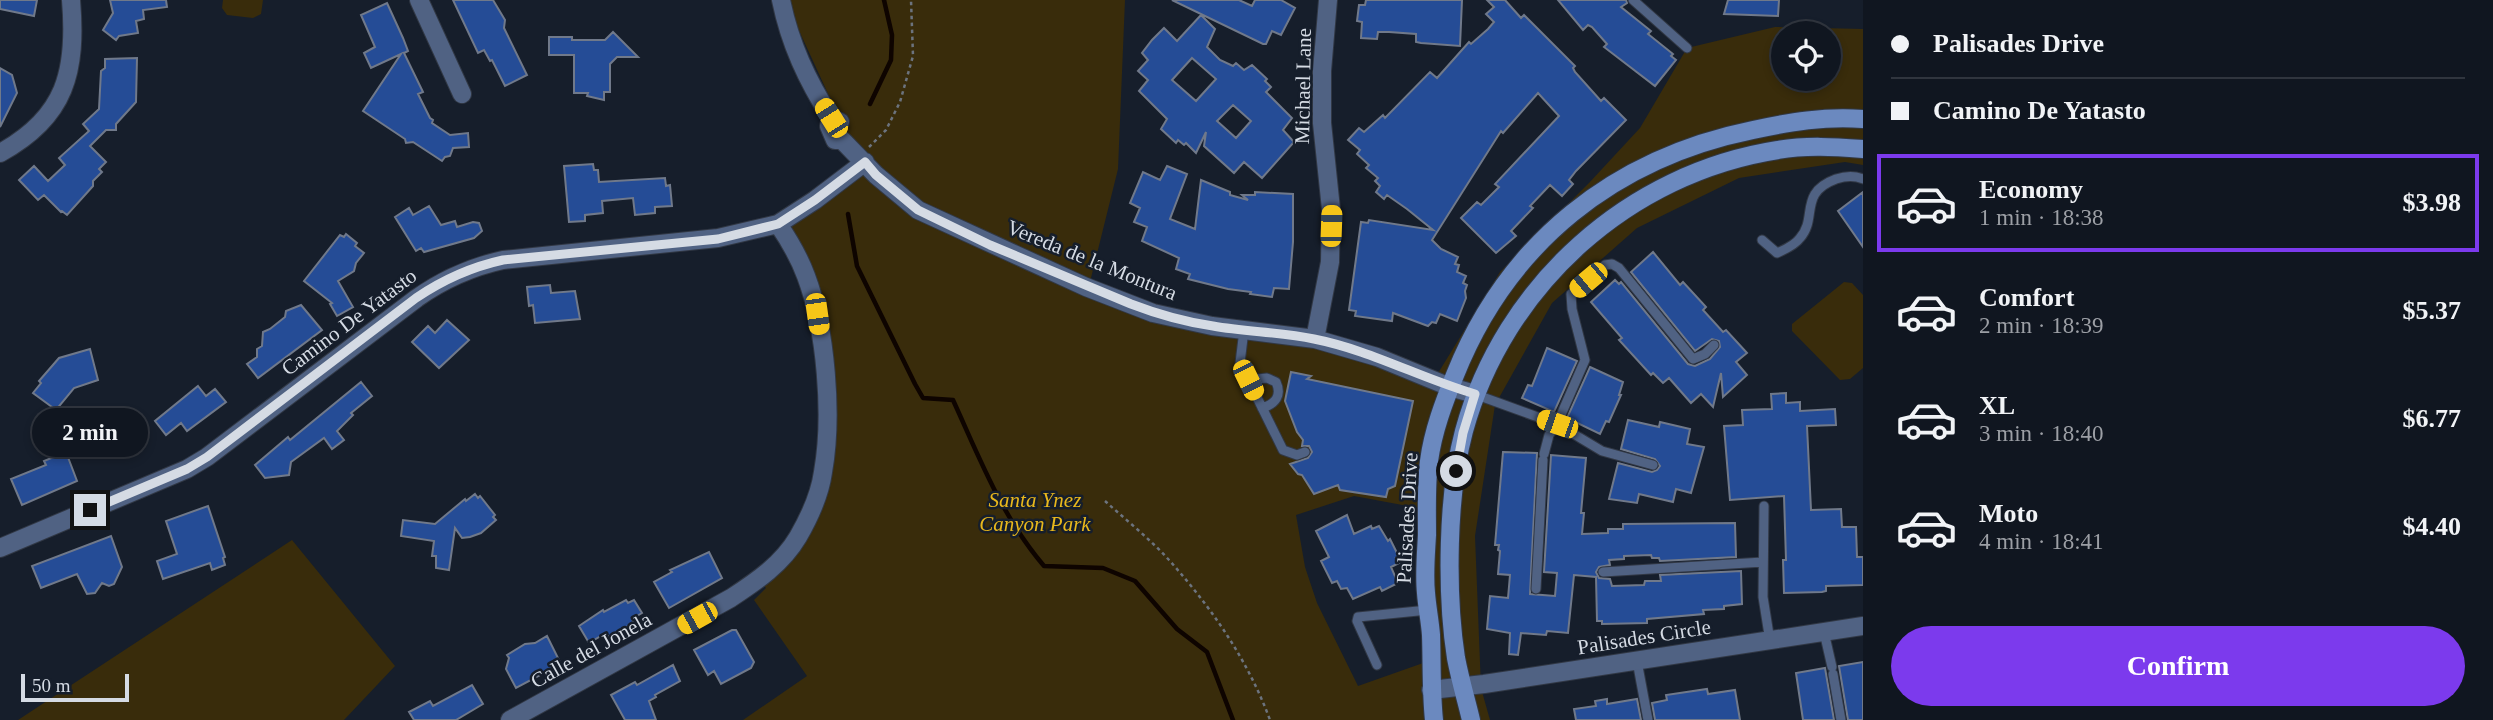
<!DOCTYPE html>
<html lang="en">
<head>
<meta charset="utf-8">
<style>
	:root { --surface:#101620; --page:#1e232d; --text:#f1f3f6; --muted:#9c9fa5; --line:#30353e; --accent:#7c3aed }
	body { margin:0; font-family:Georgia,serif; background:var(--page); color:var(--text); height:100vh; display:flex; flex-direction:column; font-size:26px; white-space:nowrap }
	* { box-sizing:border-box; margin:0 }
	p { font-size:23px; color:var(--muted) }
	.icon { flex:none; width:38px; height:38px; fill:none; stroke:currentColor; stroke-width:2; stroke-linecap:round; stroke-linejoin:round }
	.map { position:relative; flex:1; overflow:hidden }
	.sheet { display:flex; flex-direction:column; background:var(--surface); width:630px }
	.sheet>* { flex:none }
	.top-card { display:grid; align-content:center; height:154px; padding:0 28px; background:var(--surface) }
	.fabs { position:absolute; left:1771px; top:21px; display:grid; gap:14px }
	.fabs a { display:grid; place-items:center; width:70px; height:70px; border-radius:50%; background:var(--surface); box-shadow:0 4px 10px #0003,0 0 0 2px var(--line); font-size:35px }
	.scale { position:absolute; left:21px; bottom:18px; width:108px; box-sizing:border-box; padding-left:7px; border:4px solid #d5dbe4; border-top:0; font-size:19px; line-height:24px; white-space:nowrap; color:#d5dbe4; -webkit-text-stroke:5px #161e2b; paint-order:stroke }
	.end { position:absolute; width:32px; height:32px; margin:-16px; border:9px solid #d5dbe4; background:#111; box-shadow:0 0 0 4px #111 }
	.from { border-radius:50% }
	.bubble { position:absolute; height:49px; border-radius:24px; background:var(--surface); box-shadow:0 4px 10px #0003,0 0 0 2px var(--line); font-size:23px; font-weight:800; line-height:49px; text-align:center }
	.car { position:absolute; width:21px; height:42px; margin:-21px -10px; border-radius:9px; box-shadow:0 0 5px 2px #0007; background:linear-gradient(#f5c518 24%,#345 0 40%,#f5c518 0 76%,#345 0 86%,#f5c518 0) }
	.top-card b { display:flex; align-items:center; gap:24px; height:66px; font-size:26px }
	.top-card b+b { border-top:2px solid var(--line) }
	.top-card i { width:18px; height:18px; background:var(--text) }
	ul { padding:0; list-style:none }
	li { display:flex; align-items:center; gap:21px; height:98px; margin:0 14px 10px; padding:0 14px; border:4px solid transparent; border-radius:0px }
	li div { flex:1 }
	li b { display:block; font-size:26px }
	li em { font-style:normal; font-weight:800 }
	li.on { border-color:var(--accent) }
	li>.icon { width:63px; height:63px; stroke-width:1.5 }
	.button { display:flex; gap:14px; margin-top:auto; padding:14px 28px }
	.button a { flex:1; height:80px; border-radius:42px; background:var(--accent); color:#fff; font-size:28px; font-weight:800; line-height:80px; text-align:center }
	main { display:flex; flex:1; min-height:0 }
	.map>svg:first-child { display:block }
	.green { fill:#392c0b; fill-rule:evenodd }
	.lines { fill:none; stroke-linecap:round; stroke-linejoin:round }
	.stream { stroke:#0e0400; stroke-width:4.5 }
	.building { fill:#254c96; stroke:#70798a; stroke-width:2; fill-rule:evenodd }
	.lane-casing { stroke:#313845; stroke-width:11 }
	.street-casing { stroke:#313845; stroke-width:20 }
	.secondary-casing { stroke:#313845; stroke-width:20 }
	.path { stroke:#6c737e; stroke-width:2.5; stroke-dasharray:3.5 3.5; stroke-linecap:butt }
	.lane { stroke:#506283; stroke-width:9 }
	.street { stroke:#506283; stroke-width:18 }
	.secondary { stroke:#6b89bf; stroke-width:18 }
	.route { stroke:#d5dbe4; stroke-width:9 }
	.labels { text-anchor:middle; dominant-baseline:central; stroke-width:5; stroke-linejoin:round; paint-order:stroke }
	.street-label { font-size:21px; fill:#d5dbe4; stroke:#161e2b }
	.park-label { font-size:21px; font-style:italic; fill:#e9b81c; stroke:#161e2b }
</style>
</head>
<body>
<main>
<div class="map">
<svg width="1863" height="720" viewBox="0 0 1863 720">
	<rect width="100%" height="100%" fill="#161e2b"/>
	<!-- green -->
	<path class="green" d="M223 0H263L261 14 253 18 227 15 222 8Z
		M785 0H1125L1118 169 1088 290 1314 344 1432 383 1500 272 1589 183 1640 128 1687 48 1775 27 1863 29V165L1845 162 1739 178 1637 228 1552 303 1495 405 1475 536 1481 688 1490 720H743L807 676 754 600 766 588 759 580 779 558 809 504 823 419 808 295 773 222 858 159ZM1783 33H1829V79H1783ZM1354 496 1424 509 1426 662 1358 686 1317 603 1305 567 1296 515Z
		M1844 282 1852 283 1863 295V368L1850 379 1840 380 1792 331V324Z
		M292 540 395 666 344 720H18Z"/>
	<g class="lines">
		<!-- stream -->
		<path class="stream" d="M870 104 891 60 892 35 884 0
			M848 214 857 266 915 384 923 398 953 400C980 459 1002 517 1044 566L1103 568 1135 581 1177 629 1207 652 1233 720"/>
	</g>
	<!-- building -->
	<path class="building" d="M0 0H37L34 16 0 9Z
		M110 0H166L167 7 143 10 144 19 136 21 138 33 119 36 116 40 103 30 113 13Z
		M453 0H493L505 20 504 28 527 75 505 86 492 60 490 61 484 50 478 53Z
		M1172 0H1239L1252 6 1255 0H1281L1295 8 1281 35 1272 31 1266 44H1263Z
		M1366 0H1462L1460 46 1421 43 1416 42V34L1389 32H1378L1377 39 1361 38 1362 22 1357 21 1359 5H1365Z
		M1487 0H1505L1521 18 1524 15 1575 66 1573 68 1575 72 1601 101 1604 98 1626 120 1576 171 1569 180 1573 184 1562 196 1550 185 1530 206 1533 208 1511 231 1516 236 1496 253 1461 218 1477 202 1481 205 1499 187 1495 184 1559 116 1538 93 1503 133 1501 131 1432 240 1441 249 1458 257 1455 264 1459 265 1457 272 1466 276 1463 283 1467 285 1465 291 1466 298 1457 321 1440 314 1436 323 1432 322 1428 326 1393 313 1392 321 1355 316 1356 311 1349 310 1361 222 1368 223 1369 220 1433 230 1407 209 1387 195 1384 199 1376 192 1380 186 1375 181 1378 178 1366 168 1369 165 1357 154 1360 150 1348 140 1359 128 1364 132 1383 115 1385 118 1430 72 1437 78 1469 42 1471 44 1488 29 1494 22 1486 14 1494 7Z
		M1558 0H1626L1627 3 1621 7 1651 31 1648 34 1673 54 1671 56 1676 60 1655 86 1604 47 1607 44 1592 27 1588 25 1583 30Z
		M1728 0H1779L1778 16 1724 14Z
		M387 3 403 38 408 51 404 53 423 92 418 94 430 118 433 120 432 123 450 135 468 133 469 147 453 148 450 156 445 157 442 161 413 142 406 143 405 139 363 111 401 54 371 68 364 53 375 47 361 15Z
		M1201 15 1215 29 1207 47 1220 60 1233 66 1236 63 1244 70 1252 65 1267 79 1265 81 1271 87 1266 92 1292 118 1283 130 1294 142 1262 178 1244 162 1234 173 1204 146 1206 132 1196 153 1186 143 1184 145 1178 140 1176 143 1161 129 1167 119 1139 91 1148 80 1138 71 1148 60 1142 53 1152 40 1164 28 1177 41ZM1192 58 1216 79 1196 101 1172 80ZM1233 105 1251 121 1236 138 1217 121Z
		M613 32 638 57H617L610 64V92H604V100L587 96 588 93H574V55H549V37H572V40H605Z
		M137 58 136 102 116 124V130H106L90 146 106 162 99 169 102 172 93 181V186L67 215 62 211 61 212 44 195 38 200 19 180 34 166 48 181 65 165 59 158 89 131 83 124 99 109 101 71 105 68V59Z
		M0 68 12 75 17 93 0 127Z
		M593 164 594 170H598L599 182 665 178 666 186 670 185 672 206 655 207V213L635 215 633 198 602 201 603 213 585 215V221L569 222 564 166Z
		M1167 166 1187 174 1170 219 1195 229 1201 180 1230 192V195L1248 200 1242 195H1255V192L1293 194V242L1289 289 1274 288 1272 297 1250 294 1251 292 1228 289 1188 279 1190 274 1176 269 1179 258 1142 241 1147 227 1134 222 1140 208 1130 203 1143 172 1160 180Z
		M1863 192V247L1838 211Z
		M429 206 441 225 455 221 457 227 473 222 479 223 482 231 474 238 424 252 421 248 416 251 395 217 409 208 413 215Z
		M346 234 357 243 355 246 364 253 356 263 354 271 338 281 353 307 337 316 330 304 332 303 304 281 340 235 344 237Z
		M1653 252 1680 285 1683 282 1706 307 1703 310 1723 332 1726 330 1747 353 1736 362 1747 375 1723 397 1721 373 1713 407 1701 394 1691 403 1669 378 1663 383 1653 373 1651 375 1619 340 1622 338 1591 302 1615 280 1619 284 1621 282 1688 364 1695 366 1710 359 1720 347 1719 341 1712 339 1695 351 1631 272Z
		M550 285 551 293 575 291 580 319 535 323 533 305 529 306 527 287Z
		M301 305 322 330 258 378 247 364 257 357V349L262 346 263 332 270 329 285 317 286 311Z
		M447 320 469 340 439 368 412 342 428 326 435 333Z
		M1547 348 1577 361 1554 412 1522 398 1528 385 1532 386Z
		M90 349 98 380 74 388 56 410 33 393 41 383 39 381 59 358Z
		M1590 367 1623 382 1619 395H1621L1609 422 1606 421 1600 434 1567 418Z
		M1291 372 1311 376 1307 379 1413 401 1395 486 1388 489 1386 497 1340 490 1338 485 1314 494 1302 475 1298 474 1290 464 1308 458 1312 452 1309 446H1302L1303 440 1297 432 1285 401Z
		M361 382 372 396 351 413 353 415 337 431 344 440 332 449 324 438 291 462 289 475 265 478 255 465 288 437 290 440Z
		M198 386 206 396 215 389 226 402 187 431 181 423 166 435 155 421Z
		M1786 393V403L1800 402V411L1835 409 1836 425 1807 426 1811 510 1841 509 1842 527H1856L1857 557H1863V585L1826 586V591L1822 592 1784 593 1783 560H1786L1784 496 1730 500 1724 426 1743 425 1742 410 1772 409 1771 394Z
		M1628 420 1659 427 1660 422 1690 429 1687 444 1704 447 1691 493 1676 489 1673 502 1639 494 1637 503 1609 499 1618 463 1652 472 1657 470 1660 466 1655 459 1621 449Z
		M66 452 77 481 22 505 11 479 46 465 44 461Z
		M1503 452 1537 453 1530 594 1555 596 1557 573 1544 572 1551 455 1586 458 1581 513H1584L1582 534 1608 533V529H1623V524L1735 523 1736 557 1660 561 1659 558H1652L1651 555 1624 556V559L1609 560 1610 565 1599 567 1596 572 1599 578 1610 579 1612 586 1644 585 1645 581H1661L1660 575 1741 571 1742 604 1724 606V609L1703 610 1704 614 1647 619V623L1602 624V621H1597L1596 577 1574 575 1568 633 1547 631 1546 635 1521 633 1518 655 1509 654 1510 633 1487 629 1490 596 1508 598 1510 575 1498 574 1500 551 1498 550 1499 545H1495Z
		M475 494 478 498 480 496 495 515 493 517 496 520 481 533 470 537 462 538 455 528 449 570 436 568V556H432L434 541 401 536 403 520 435 524 465 499 466 501Z
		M208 506 225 557 223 558 225 565 212 570 210 563 163 579 157 561 177 554 166 521Z
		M1347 515 1354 534 1371 526 1372 529 1379 526 1388 541 1390 539 1399 557 1396 558 1399 563 1391 567 1398 583 1382 591 1380 587 1353 599 1347 588 1341 589 1337 581 1332 583 1321 561 1329 557 1316 531Z
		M111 536 122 567 114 584 109 586 102 583 95 593 87 594 77 574 41 588 32 566Z
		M709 552 722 578 669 608 654 582 672 572 670 570Z
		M626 600 628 603 634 600 642 613 632 619 634 623 608 637 606 633 589 643 579 626 603 610 604 612Z
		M732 630H736L754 662 751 668 721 684 714 671 708 675 694 650Z
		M547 636 561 664 516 688 506 669 509 658 507 655 525 644 535 643Z
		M1863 662V720H1848L1839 666Z
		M673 665 680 681 655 695 656 697 649 701 656 720H625L611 695 635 682 637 685Z
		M1825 668 1834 720H1803L1796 673Z
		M472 685 483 704 456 720H414L409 712 430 701 433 706Z
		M1707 689 1708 694 1735 690 1740 720H1655L1652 703 1667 700 1666 695Z
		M1607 699V704L1637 699 1641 720H1576L1574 709 1596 706 1595 701Z"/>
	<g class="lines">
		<!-- lane casing -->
		<g class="lane-casing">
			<path id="lane" d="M1633 0 1687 48
				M1762 240 1777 253C1784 250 1795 245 1800 238 1818 218 1798 193 1836 179 1845 176 1854 175 1863 179
				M1244 330 1240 363 1283 450 1297 455 1305 452
				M1248 380 1267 378 1276 382C1282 395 1276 404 1262 408
				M1477 395 1557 424 1585 360 1572 309 1571 294 1605 265 1612 264 1619 268 1693 359 1705 354 1714 345
				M1544 454 1549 435 1557 424 1602 451 1653 465
				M1764 506 1763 597 1770 641
				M1603 572 1763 562
				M1536 589 1543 460
				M1824 632 1832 667
				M1637 661 1648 720
				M1377 665 1357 621 1358 617 1428 610
				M1833 674 1841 720"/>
		</g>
		<!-- street casing -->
		<g class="street-casing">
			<path id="street" d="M419 0 462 94
				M781 0C790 44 807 80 831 118L840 122
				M831 118 829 126 835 140H842L876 175 918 210 1086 287 1153 313 1212 326 1315 339 1377 357 1450 387 1475 394
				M0 153C66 117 77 71 71 0
				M1315 339 1330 262 1331 209 1322 123V71L1328 0
				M0 548 187 469 207 457 417 298C444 279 471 267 503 260L718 238 778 224 815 200 865 162
				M1431 690 1484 684 1863 626
				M510 720 731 598C757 581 782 564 798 537 809 518 820 494 823 472 833 416 826 329 806 276 799 257 789 240 778 224"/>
		</g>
		<!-- secondary casing -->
		<g class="secondary-casing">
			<path id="secondary" d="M1434 720C1431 692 1432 663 1431 635 1430 621 1427 607 1426 593 1424 574 1426 554 1427 535 1427 511 1426 485 1429 461 1433 431 1444 402 1455 375 1508 242 1615 158 1753 130 1790 122 1825 116 1863 119
				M1471 720C1466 699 1460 679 1456 658 1446 593 1447 494 1464 431 1504 285 1629 173 1778 150 1806 145 1835 147 1863 149"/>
		</g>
		<!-- path -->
		<path class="path" d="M869 147 886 130 900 102 913 56 911 0
			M1105 501C1126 520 1150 539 1169 560 1211 607 1248 660 1270 720"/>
		<!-- lane -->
		<use href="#lane" class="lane"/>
		<!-- street -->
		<use href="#street" class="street"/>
		<!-- secondary -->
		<use href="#secondary" class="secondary"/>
	</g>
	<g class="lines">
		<!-- route -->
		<path class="route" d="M90 510 187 469 207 457 416 298C444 279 471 267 503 260L718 239 778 224 815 200 865 162 876 175 918 210 990 245 1131 304C1157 314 1185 322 1213 326 1246 332 1280 332 1314 339 1370 350 1420 378 1475 394L1463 433 1456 471"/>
	</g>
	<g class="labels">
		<!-- street labels -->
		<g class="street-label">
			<text transform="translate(1303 86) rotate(-89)">Michael Lane</text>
			<text transform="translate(1092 260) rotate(22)">Vereda de la Montura</text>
			<text transform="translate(349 322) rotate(-37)">Camino De Yatasto</text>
			<text transform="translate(1407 518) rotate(-87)">Palisades Drive</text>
			<text transform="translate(1644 637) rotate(-9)">Palisades Circle</text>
			<text transform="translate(591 650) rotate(-29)">Calle del Jonela</text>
		</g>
		<!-- park labels -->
		<g class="park-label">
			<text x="1035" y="500">Santa Ynez<tspan x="1035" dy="24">Canyon Park</tspan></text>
		</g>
	</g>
</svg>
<div class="fabs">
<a><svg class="icon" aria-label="locate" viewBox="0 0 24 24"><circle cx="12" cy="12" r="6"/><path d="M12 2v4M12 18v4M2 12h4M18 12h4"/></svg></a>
</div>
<div class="scale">50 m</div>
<i class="end from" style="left:1456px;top:471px"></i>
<i class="end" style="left:90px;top:510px"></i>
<div class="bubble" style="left:32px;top:408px;width:116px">2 min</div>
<i class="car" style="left:831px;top:118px;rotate:328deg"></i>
<i class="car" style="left:1331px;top:226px;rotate:2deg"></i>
<i class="car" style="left:1588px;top:280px;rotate:230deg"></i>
<i class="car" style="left:817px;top:314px;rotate:172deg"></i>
<i class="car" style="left:1248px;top:380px;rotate:154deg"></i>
<i class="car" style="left:1557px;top:424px;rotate:289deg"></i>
<i class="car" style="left:697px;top:618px;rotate:241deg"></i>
</div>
<section class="sheet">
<div class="top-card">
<b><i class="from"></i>Palisades Drive</b>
<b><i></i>Camino De Yatasto</b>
</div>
<ul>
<li class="on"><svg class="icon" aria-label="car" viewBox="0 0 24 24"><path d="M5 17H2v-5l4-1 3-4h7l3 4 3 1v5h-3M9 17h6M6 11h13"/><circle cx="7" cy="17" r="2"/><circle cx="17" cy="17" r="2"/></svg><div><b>Economy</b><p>1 min · 18:38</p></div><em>$3.98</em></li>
<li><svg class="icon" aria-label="car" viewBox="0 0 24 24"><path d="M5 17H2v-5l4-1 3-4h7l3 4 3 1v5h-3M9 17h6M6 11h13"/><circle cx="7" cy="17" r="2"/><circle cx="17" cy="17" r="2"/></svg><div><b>Comfort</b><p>2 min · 18:39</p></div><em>$5.37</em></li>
<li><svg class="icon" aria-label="car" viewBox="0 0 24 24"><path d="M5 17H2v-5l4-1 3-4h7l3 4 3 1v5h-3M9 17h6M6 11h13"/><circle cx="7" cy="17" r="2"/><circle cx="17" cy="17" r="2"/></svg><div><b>XL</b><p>3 min · 18:40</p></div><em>$6.77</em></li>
<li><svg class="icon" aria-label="car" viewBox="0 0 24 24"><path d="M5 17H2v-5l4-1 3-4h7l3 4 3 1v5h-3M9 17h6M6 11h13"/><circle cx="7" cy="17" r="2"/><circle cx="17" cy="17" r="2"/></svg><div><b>Moto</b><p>4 min · 18:41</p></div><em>$4.40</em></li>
</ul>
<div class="button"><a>Confirm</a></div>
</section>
</main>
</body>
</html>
